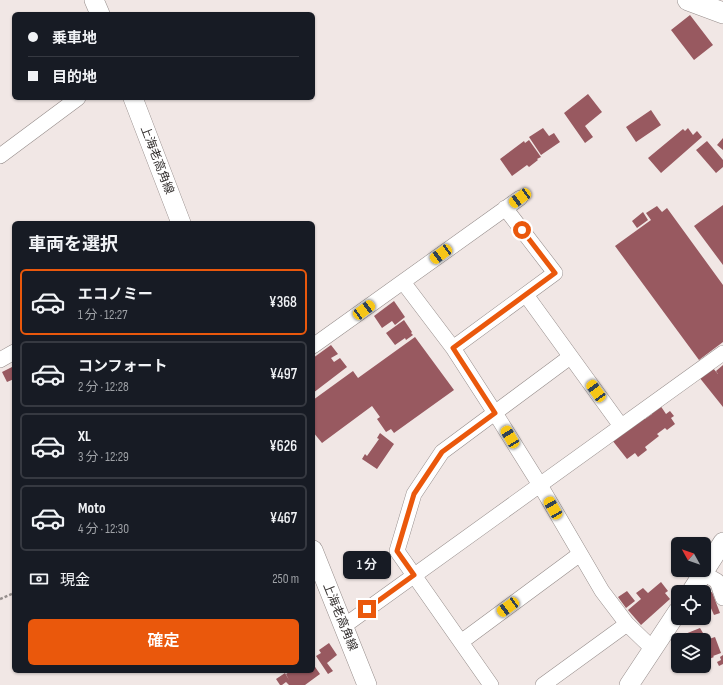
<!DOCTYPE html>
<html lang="ja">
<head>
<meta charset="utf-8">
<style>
	:root { --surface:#171b24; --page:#242831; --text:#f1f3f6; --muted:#9ea1a6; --line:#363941; --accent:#ea580c }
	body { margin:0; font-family:"Sofia Sans Condensed","Noto Sans JP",sans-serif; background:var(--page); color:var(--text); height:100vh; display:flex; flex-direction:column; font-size:15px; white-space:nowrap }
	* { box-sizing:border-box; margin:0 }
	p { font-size:13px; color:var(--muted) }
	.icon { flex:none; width:22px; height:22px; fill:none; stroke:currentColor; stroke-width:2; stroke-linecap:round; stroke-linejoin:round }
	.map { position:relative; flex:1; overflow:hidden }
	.details { position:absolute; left:12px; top:221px; width:303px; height:452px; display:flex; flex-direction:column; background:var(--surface); border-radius:6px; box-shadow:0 1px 3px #0004 }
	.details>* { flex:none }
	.banner { position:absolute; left:12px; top:12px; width:303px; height:88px; border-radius:6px; box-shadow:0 1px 3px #0004; display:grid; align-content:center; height:88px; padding:0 16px; background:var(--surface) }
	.needle { width:26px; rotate:310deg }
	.controls { position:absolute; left:671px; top:537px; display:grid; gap:8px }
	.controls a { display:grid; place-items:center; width:40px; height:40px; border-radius:6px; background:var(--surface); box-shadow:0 1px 3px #0004; font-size:20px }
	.end { position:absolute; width:18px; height:18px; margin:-9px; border:5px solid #ea580c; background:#fff; box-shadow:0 0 0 2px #fff }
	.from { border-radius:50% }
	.bubble { position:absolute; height:28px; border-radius:6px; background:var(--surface); box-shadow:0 1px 3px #0004; font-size:13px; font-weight:600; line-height:28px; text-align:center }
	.car { position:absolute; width:12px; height:24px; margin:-12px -6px; border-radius:5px; box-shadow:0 0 3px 1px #0007; background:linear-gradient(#f5c518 24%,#345 0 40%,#f5c518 0 76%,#345 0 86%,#f5c518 0) }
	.banner b { display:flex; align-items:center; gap:14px; height:38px; font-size:15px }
	.banner b+b { border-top:1px solid var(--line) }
	.banner i { width:10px; height:10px; background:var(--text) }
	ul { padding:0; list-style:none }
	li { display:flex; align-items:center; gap:12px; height:66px; margin:0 8px 6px; padding:0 8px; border:2px solid var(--line); border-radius:6px }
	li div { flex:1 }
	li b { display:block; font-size:15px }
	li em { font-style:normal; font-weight:600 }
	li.on { border-color:var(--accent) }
	li>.icon { width:36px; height:36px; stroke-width:1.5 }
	h2 { padding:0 16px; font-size:18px; line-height:48px }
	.pay { display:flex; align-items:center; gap:10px; height:44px; padding:0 16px; font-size:15px }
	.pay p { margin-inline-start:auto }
	.cta { display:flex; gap:8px; margin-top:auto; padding:8px 16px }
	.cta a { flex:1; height:46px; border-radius:6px; background:var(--accent); color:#fff; font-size:16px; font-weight:600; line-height:46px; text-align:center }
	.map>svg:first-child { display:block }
	.building { fill:#985960 }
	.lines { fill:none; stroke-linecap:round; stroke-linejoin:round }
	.minor-casing { stroke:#968d8b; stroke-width:16 }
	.major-casing { stroke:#968d8b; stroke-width:20 }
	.highway-casing { stroke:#968d8b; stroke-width:22 }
	.path { stroke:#968f8d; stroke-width:2.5; stroke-dasharray:3 2; stroke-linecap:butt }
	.minor { stroke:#fff; stroke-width:15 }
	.major { stroke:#fff; stroke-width:19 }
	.highway { stroke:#fff; stroke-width:21 }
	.route { stroke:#ea580c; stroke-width:5 }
	.labels { text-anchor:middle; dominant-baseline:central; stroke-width:4; stroke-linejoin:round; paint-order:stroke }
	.street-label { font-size:12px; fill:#34302f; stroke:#fff }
</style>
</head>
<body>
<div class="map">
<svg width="723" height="685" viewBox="0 0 723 685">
	<rect width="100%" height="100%" fill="#f1e7e5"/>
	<!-- building -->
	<path class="building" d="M690 15 713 45 694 60 671 30Z
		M588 94 602 112 585 126 593 137 585 143 564 113Z
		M651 110 661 125 636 142 626 127Z
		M543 128 549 136 554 133 560 142 541 155 529 137Z
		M688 128 693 135 697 131 702 137 661 173 648 158 683 129 685 131Z
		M723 138V150L717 145Z
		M529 140 541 157 537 159 538 160 529 167 527 165 512 176 500 159 524 141 525 143Z
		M707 141 723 160V167L716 173 696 150Z
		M723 205V265L694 226Z
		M657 206 662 212 667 208 723 285V342L699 360 615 246 651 220 646 213Z
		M643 212 648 220 637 228 632 221Z
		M394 301 405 317 395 325 392 321 382 328 374 316Z
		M404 320 412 332 411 333 413 335 406 340 405 338 395 345 386 333Z
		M415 337 454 390 394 433 391 429 386 432 377 419 380 417 372 406 322 443 313 432V400L353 371 358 378Z
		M331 345 338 354 331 358 334 362 340 358 347 367 313 393V358Z
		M723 365V407L699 377 712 367 718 374 716 371Z
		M12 367 14 371V379L7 382 2 372Z
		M660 405 666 414 670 411 674 416 671 418 675 424 667 430 665 428 657 434 659 436 645 447 647 450 638 457 635 453 627 459 612 440 643 417 645 419 652 414 650 412Z
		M380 433 394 444 377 469 362 459 365 454 367 456 379 439 377 438Z
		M661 582 668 591 665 593 670 599 641 625 628 610 641 599 636 593 643 588 648 593Z
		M627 591 635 601 626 608 618 597Z
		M712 592 720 613 714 615 710 606 708 603 704 595Z
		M700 628 703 633 687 639 685 634Z
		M708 636 709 639 715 637 721 653 713 656 714 657 704 661V640H698Z
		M329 643 337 655 327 663 333 671 328 674 316 656 321 653 319 650Z
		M723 655V664L719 666 717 662 721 660 720 657Z
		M313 664 320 674 305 685H289L286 682 282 685H280L276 679 285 673 289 680 286 674 291 671H313Z"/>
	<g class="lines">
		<!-- minor casing -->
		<g class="minor-casing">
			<path id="minor" d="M0 156 78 98
				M403 282 453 348 495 413 540 485 602 591 627 624 653 649
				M526 295 621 426
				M313 346 520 198
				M453 348 555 273 505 208
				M0 360 14 352
				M703 573 717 581 723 598
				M344 626 723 353
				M461 642 580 554
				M491 685 397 551 414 494 442 452 570 357
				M543 685 627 624"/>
		</g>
		<!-- major casing -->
		<g class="major-casing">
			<path id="major" d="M94 0 100 14
				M133 98 181 223
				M313 550 367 685
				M691 592 723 542
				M629 685 678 611"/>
		</g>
		<!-- highway casing -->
		<g class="highway-casing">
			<path id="highway" d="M688 0 723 13"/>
		</g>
		<!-- path -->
		<path class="path" d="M0 599 14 593"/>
		<!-- minor -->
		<use href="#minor" class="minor"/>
		<!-- major -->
		<use href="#major" class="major"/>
		<!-- highway -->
		<use href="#highway" class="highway"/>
	</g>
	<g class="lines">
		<!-- route -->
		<path class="route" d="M367 609 414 575 397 551 414 494 442 452 495 413 453 348 555 273 522 230"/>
	</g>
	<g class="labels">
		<!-- street labels -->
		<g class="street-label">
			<text transform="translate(157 160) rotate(69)">上海老高角線</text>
			<text transform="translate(340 617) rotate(68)">上海老高角線</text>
		</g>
	</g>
</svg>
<div class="controls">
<a><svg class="needle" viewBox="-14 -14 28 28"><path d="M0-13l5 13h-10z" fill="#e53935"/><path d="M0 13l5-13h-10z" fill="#9ea1a6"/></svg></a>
<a><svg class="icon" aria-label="locate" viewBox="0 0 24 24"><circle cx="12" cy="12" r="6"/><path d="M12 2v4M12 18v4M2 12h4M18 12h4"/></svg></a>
<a><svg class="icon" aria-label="layers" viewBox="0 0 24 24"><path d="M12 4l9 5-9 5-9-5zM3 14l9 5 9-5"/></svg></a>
</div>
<i class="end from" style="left:522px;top:230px"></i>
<i class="end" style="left:367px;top:609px"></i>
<div class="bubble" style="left:343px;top:551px;width:48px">1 分</div>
<i class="car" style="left:520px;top:198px;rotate:234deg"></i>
<i class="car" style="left:441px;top:254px;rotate:234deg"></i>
<i class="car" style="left:364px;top:310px;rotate:54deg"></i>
<i class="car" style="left:596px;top:391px;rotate:324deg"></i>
<i class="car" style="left:510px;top:437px;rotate:329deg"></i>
<i class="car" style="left:553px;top:508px;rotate:330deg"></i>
<i class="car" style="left:508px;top:607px;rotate:234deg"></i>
<div class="banner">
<b><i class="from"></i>乗車地</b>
<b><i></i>目的地</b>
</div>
<section class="details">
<h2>車両を選択</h2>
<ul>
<li class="on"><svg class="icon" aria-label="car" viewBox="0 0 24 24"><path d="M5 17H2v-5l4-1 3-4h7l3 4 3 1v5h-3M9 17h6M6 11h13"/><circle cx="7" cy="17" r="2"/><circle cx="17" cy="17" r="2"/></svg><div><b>エコノミー</b><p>1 分 · 12:27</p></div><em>¥368</em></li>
<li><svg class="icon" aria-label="car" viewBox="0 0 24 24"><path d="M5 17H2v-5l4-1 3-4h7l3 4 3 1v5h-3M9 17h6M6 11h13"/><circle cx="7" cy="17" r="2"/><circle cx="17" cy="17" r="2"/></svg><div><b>コンフォート</b><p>2 分 · 12:28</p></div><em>¥497</em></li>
<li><svg class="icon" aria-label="car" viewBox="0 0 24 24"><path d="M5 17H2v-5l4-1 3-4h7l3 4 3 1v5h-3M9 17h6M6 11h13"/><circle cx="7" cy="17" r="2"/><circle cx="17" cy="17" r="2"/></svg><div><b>XL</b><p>3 分 · 12:29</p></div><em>¥626</em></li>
<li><svg class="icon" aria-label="car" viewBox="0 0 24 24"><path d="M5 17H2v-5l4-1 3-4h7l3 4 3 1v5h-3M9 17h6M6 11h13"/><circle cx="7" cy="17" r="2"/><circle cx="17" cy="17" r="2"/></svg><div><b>Moto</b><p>4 分 · 12:30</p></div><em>¥467</em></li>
</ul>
<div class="pay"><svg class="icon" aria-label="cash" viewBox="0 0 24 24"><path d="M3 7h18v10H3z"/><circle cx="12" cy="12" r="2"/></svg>現金<p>250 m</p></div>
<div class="cta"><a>確定</a></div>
</section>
</div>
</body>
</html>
